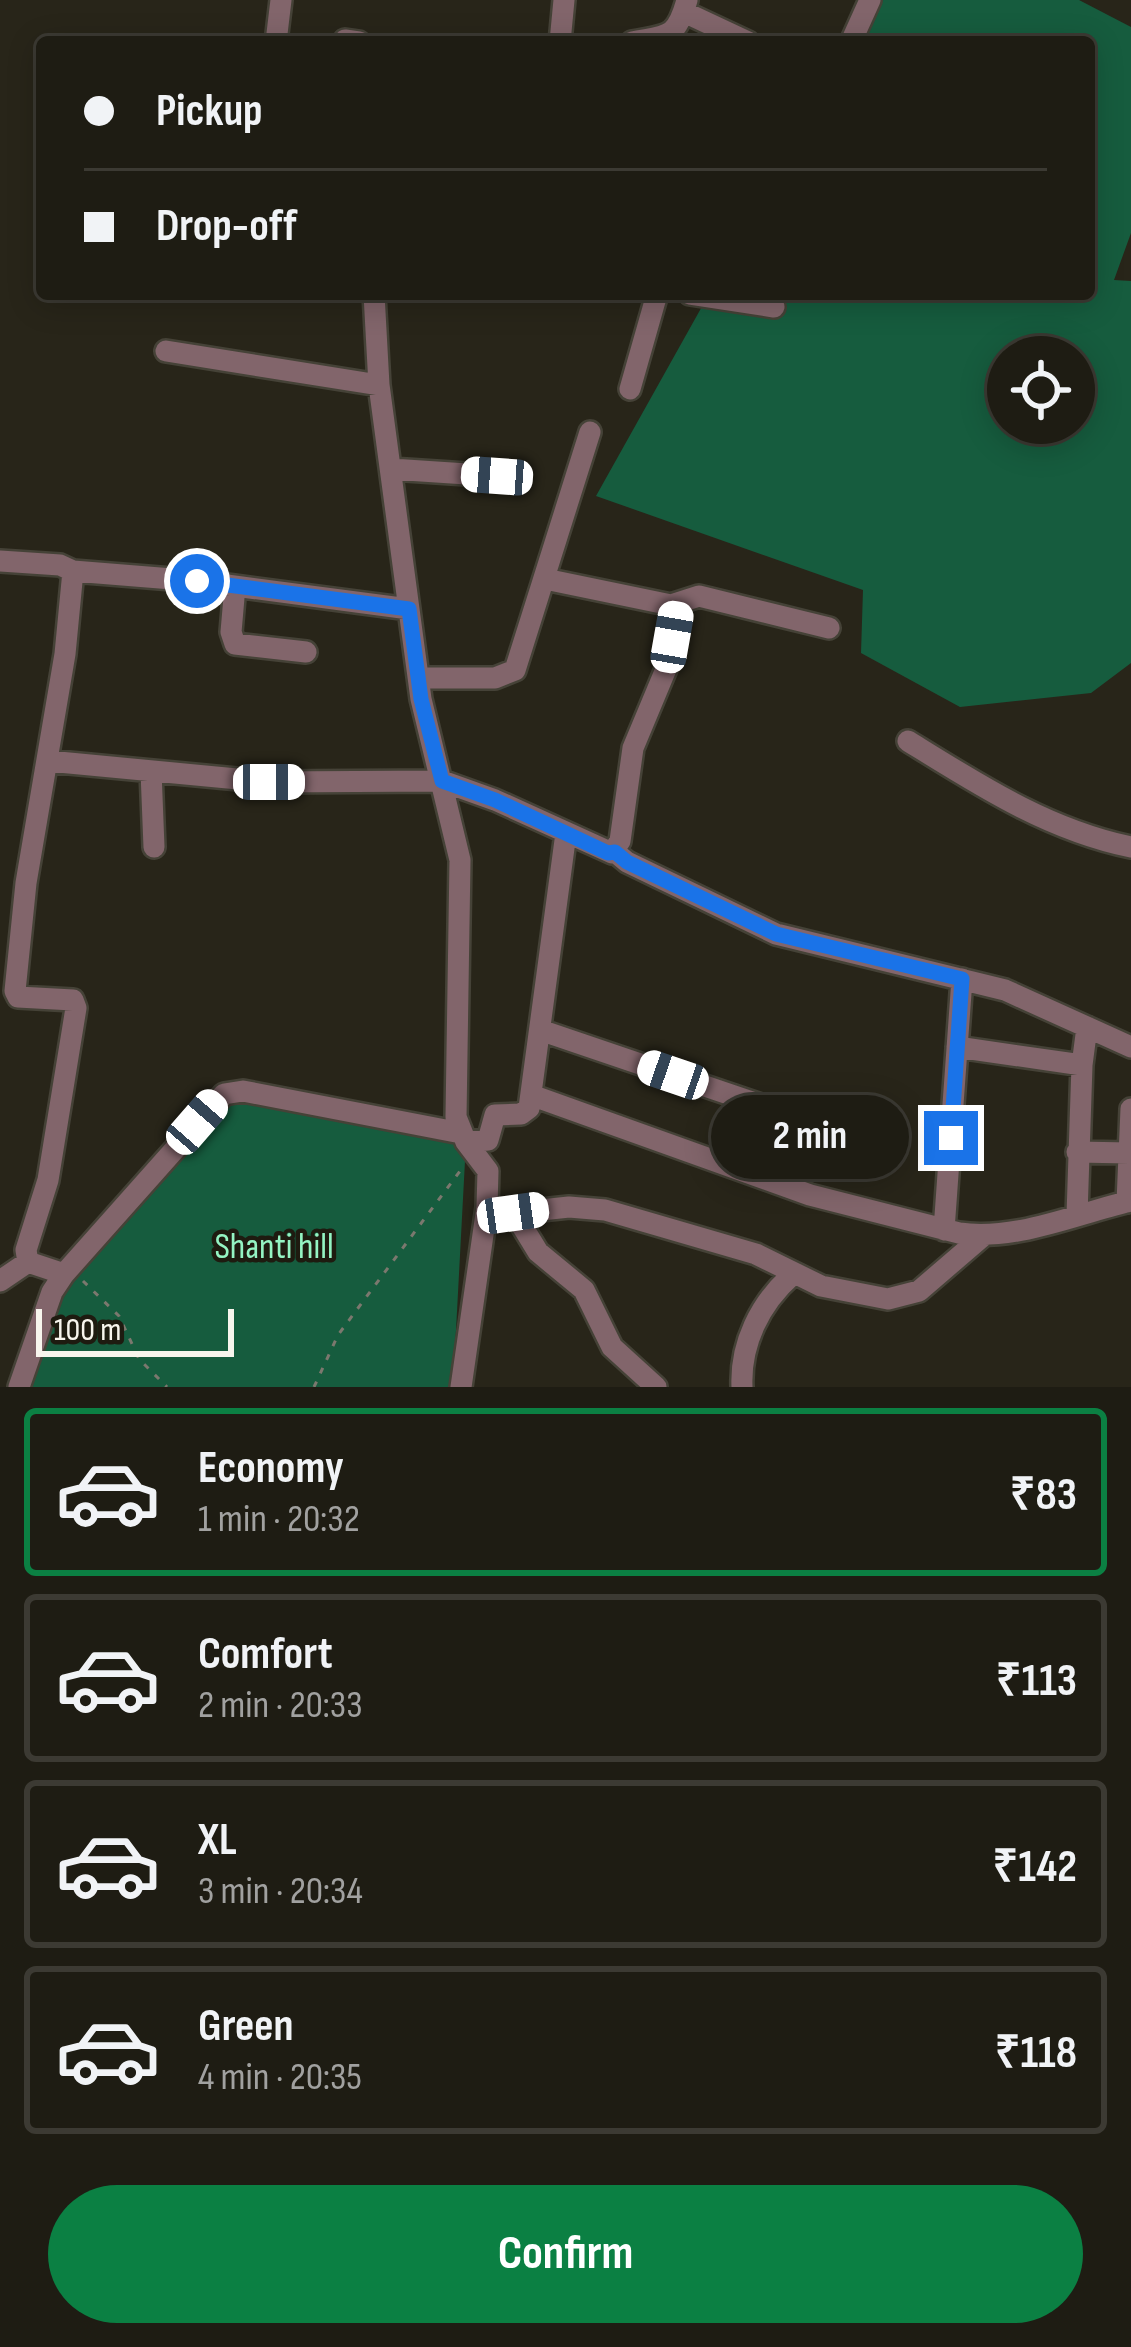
<!DOCTYPE html>
<html lang="en">
<head>
<meta charset="utf-8">
<style>
	:root { --surface:#1e1c13; --page:#2b2921; --text:#f1f3f6; --muted:#a1a1a0; --line:#3c3a33; --accent:#0b8043 }
	body { margin:0; font-family:"Sofia Sans Condensed",sans-serif; background:var(--page); color:var(--text); height:100vh; display:flex; flex-direction:column; font-size:45px; white-space:nowrap }
	* { box-sizing:border-box; margin:0 }
	p { font-size:39px; color:var(--muted) }
	.icon { flex:none; width:66px; height:66px; fill:none; stroke:currentColor; stroke-width:2; stroke-linecap:round; stroke-linejoin:round }
	.map { position:relative; height:1387px; overflow:hidden }
	.panel { display:flex; flex-direction:column; background:var(--surface); flex:1 }
	.panel>* { flex:none }
	.banner { position:absolute; left:36px; top:36px; width:1059px; height:264px; border-radius:12px; box-shadow:0 6px 30px #0003,0 0 0 3px var(--line); display:grid; align-content:center; height:264px; padding:0 48px; background:var(--surface) }
	.tools { position:absolute; left:987px; top:336px; display:grid; gap:24px }
	.tools a { display:grid; place-items:center; width:108px; height:108px; border-radius:50%; background:var(--surface); box-shadow:0 6px 30px #0003,0 0 0 3px var(--line); font-size:60px }
	.scale { position:absolute; left:36px; bottom:30px; width:198px; box-sizing:border-box; padding-left:12px; border:6px solid #f7f5ed; border-top:0; font-size:33px; line-height:42px; white-space:nowrap; color:#f7f5ed; -webkit-text-stroke:9px #1e1b10; paint-order:stroke }
	.end { position:absolute; width:54px; height:54px; margin:-27px; border:15px solid #1a73e8; background:#fff; box-shadow:0 0 0 6px #fff }
	.from { border-radius:50% }
	.bubble { position:absolute; height:84px; border-radius:42px; background:var(--surface); box-shadow:0 6px 30px #0003,0 0 0 3px var(--line); font-size:39px; font-weight:700; line-height:84px; text-align:center }
	.car { position:absolute; width:36px; height:72px; margin:-36px -18px; border-radius:15px; box-shadow:0 0 9px 3px #0007; background:linear-gradient(#fff 24%,#345 0 40%,#fff 0 76%,#345 0 86%,#fff 0) }
	.banner b { display:flex; align-items:center; gap:42px; height:114px; font-size:45px }
	.banner b+b { border-top:3px solid var(--line) }
	.banner i { width:30px; height:30px; background:var(--text) }
	ul { padding:21px 0 0; list-style:none }
	li { display:flex; align-items:center; gap:36px; height:168px; margin:0 24px 18px; padding:0 24px; border:6px solid var(--line); border-radius:12px }
	li div { flex:1 }
	li b { display:block; font-size:45px }
	li em { font-style:normal; font-weight:700 }
	li.on { border-color:var(--accent) }
	li>.icon { width:108px; height:108px; stroke-width:1.5 }
	.primary-button { display:flex; gap:24px; margin-top:auto; padding:24px 48px }
	.primary-button a { flex:1; height:138px; border-radius:72px; background:var(--accent); color:#fff; font-size:48px; font-weight:700; line-height:138px; text-align:center }
	.map>svg:first-child { display:block }
	.forest { fill:#165c3e; fill-rule:evenodd }
	.lines { fill:none; stroke-linecap:round; stroke-linejoin:round }
	.minor-casing { stroke:#454237; stroke-width:26 }
	.path { stroke:#7b786e; stroke-width:3; stroke-dasharray:6 9; stroke-linecap:butt }
	.minor { stroke:#82656b; stroke-width:21 }
	.route { stroke:#1a73e8; stroke-width:15 }
	.labels { text-anchor:middle; dominant-baseline:central; stroke-width:9; stroke-linejoin:round; paint-order:stroke }
	.park-label { font-size:36px; fill:#94f4c3; stroke:#1e1b10 }
</style>
</head>
<body>
<div class="map">
<svg width="1131" height="1387" viewBox="0 0 1131 1387">
	<rect width="100%" height="100%" fill="#282519"/>
	<!-- forest -->
	<path class="forest" d="M873 0H1079L1131 27V233L1114 280 1131 281V663L1091 693 960 707 861 653 863 590 596 496 709 294H1089V42H850ZM1008 357H1074V423H1008Z
		M220 1097 466 1142 453 1387H7L69 1267Z"/>
	<g class="lines">
		<!-- minor casing -->
		<g class="minor-casing">
			<path id="minor" d="M684 12 748 42
				M345 40 359 42
				M276 42 281 0
				M560 42 564 0
				M632 42C667 35 676 40 687 0
				M851 42 870 0
				M374 294 379 385 421 699 460 860 456 1117 466 1142 488 1171 487 1207 461 1387
				M690 294 774 307
				M166 351 379 385
				M630 389 657 294
				M391 469 497 476
				M0 561 60 565 73 571 65 654 26 883 15 991 18 997 73 1000 76 1008 48 1180 26 1250 28 1262 64 1274
				M73 571 197 581 409 609
				M545 579 671 605 699 596 829 628
				M235 586 231 632 235 644 306 652
				M419 678H495L515 670 590 432
				M908 741C979 785 1048 830 1131 847
				M48 761 269 782 442 781 495 800 612 853 620 841 633 748 666 669 677 604
				M151 771 154 847
				M615 852 627 862 776 934 1005 990 1131 1047
				M540 1030 761 1105
				M957 1047 1082 1065
				M531 1095 810 1195 959 1233C1017 1241 1075 1214 1131 1201
				M466 1142 488 1140 495 1115 521 1114 529 1108 566 833
				M1077 1152 1129 1153
				M1127 1202 1131 1109
				M505 1211 516 1216 538 1252 584 1290 612 1347 656 1387
				M513 1213 569 1207 605 1210 756 1254 821 1286 888 1299 919 1291 983 1236
				M1077 1215 1082 1065 1087 1027
				M944 1230 962 979
				M0 1281 28 1262
				M19 1387 52 1292 64 1274 224 1094 243 1091 461 1133
				M742 1387C740 1344 760 1303 792 1275"/>
		</g>
		<!-- path -->
		<path class="path" d="M83 1281 119 1316 139 1359 167 1387
			M314 1387 338 1335 463 1167"/>
		<!-- minor -->
		<use href="#minor" class="minor"/>
	</g>
	<g class="lines">
		<!-- route -->
		<path class="route" d="M197 581 409 609 421 699 442 781 495 800 608 853 615 852 627 862 776 934 962 979 951 1138"/>
	</g>
	<g class="labels">
		<!-- park labels -->
		<g class="park-label">
			<text x="274" y="1247">Shanti hill</text>
		</g>
	</g>
</svg>
<div class="tools">
<a><svg class="icon" aria-label="locate" viewBox="0 0 24 24"><circle cx="12" cy="12" r="6"/><path d="M12 2v4M12 18v4M2 12h4M18 12h4"/></svg></a>
</div>
<div class="scale">100 m</div>
<i class="end from" style="left:197px;top:581px"></i>
<i class="end" style="left:951px;top:1138px"></i>
<div class="bubble" style="left:711px;top:1095px;width:198px">2 min</div>
<i class="car" style="left:497px;top:476px;rotate:274deg"></i>
<i class="car" style="left:672px;top:637px;rotate:10deg"></i>
<i class="car" style="left:269px;top:782px;rotate:90deg"></i>
<i class="car" style="left:673px;top:1075px;rotate:289deg"></i>
<i class="car" style="left:197px;top:1122px;rotate:41deg"></i>
<i class="car" style="left:513px;top:1213px;rotate:82deg"></i>
<div class="banner">
<b><i class="from"></i>Pickup</b>
<b><i></i>Drop-off</b>
</div>
</div>
<section class="panel">
<ul>
<li class="on"><svg class="icon" aria-label="car" viewBox="0 0 24 24"><path d="M5 17H2v-5l4-1 3-4h7l3 4 3 1v5h-3M9 17h6M6 11h13"/><circle cx="7" cy="17" r="2"/><circle cx="17" cy="17" r="2"/></svg><div><b>Economy</b><p>1 min · 20:32</p></div><em>₹83</em></li>
<li><svg class="icon" aria-label="car" viewBox="0 0 24 24"><path d="M5 17H2v-5l4-1 3-4h7l3 4 3 1v5h-3M9 17h6M6 11h13"/><circle cx="7" cy="17" r="2"/><circle cx="17" cy="17" r="2"/></svg><div><b>Comfort</b><p>2 min · 20:33</p></div><em>₹113</em></li>
<li><svg class="icon" aria-label="car" viewBox="0 0 24 24"><path d="M5 17H2v-5l4-1 3-4h7l3 4 3 1v5h-3M9 17h6M6 11h13"/><circle cx="7" cy="17" r="2"/><circle cx="17" cy="17" r="2"/></svg><div><b>XL</b><p>3 min · 20:34</p></div><em>₹142</em></li>
<li><svg class="icon" aria-label="car" viewBox="0 0 24 24"><path d="M5 17H2v-5l4-1 3-4h7l3 4 3 1v5h-3M9 17h6M6 11h13"/><circle cx="7" cy="17" r="2"/><circle cx="17" cy="17" r="2"/></svg><div><b>Green</b><p>4 min · 20:35</p></div><em>₹118</em></li>
</ul>
<div class="primary-button"><a>Confirm</a></div>
</section>
</body>
</html>
